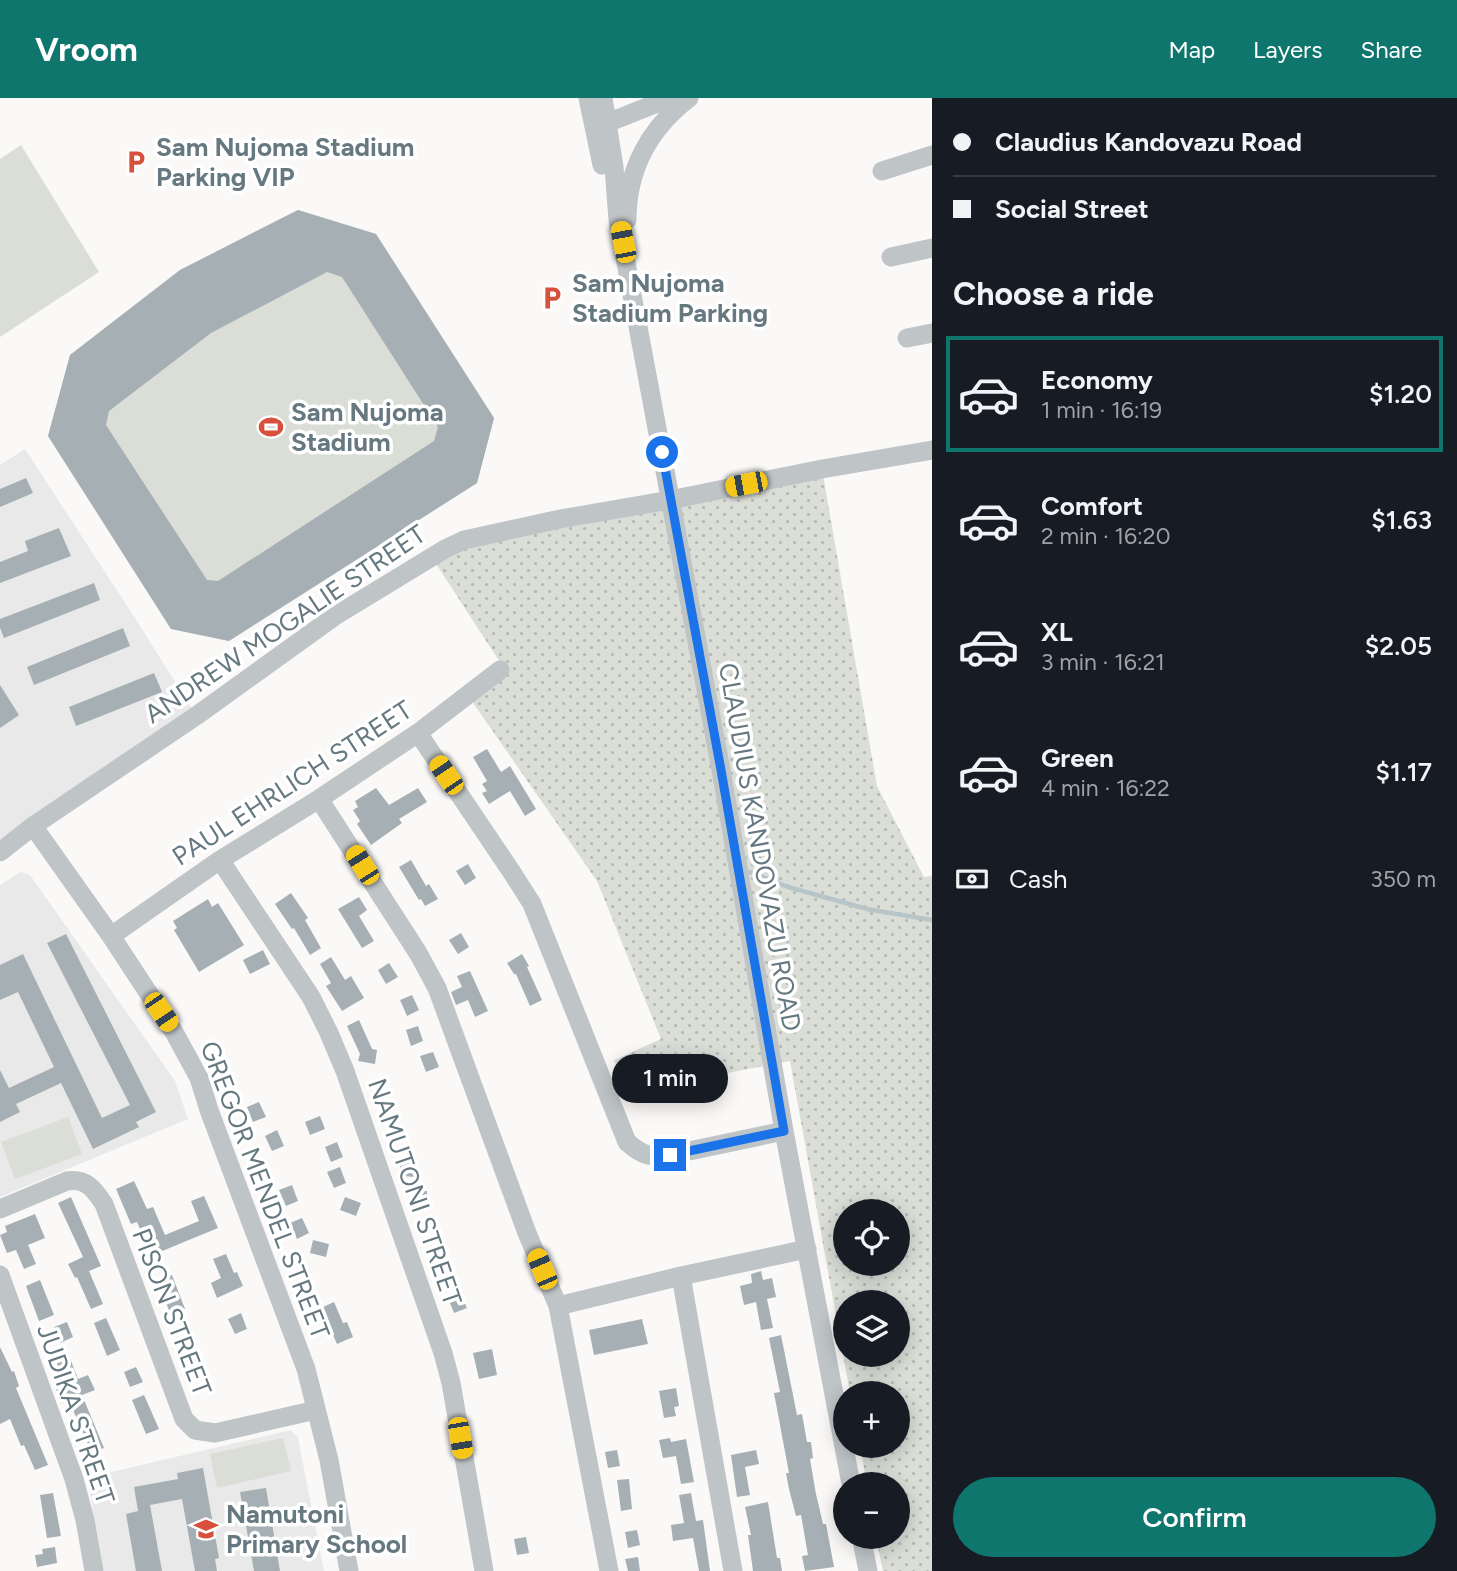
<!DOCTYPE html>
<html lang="en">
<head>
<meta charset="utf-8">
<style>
	:root { --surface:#171b24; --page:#20242c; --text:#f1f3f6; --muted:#9ea1a6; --line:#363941; --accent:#0f766e }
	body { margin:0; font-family:Figtree,sans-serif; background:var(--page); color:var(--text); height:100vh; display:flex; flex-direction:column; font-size:26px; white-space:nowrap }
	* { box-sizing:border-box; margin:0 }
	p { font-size:23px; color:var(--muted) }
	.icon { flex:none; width:38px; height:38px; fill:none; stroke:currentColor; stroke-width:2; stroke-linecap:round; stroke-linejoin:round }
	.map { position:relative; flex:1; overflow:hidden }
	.drawer { display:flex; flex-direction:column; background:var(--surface); width:525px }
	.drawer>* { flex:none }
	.guide { display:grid; align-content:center; height:154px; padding:0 21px; background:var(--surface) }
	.controls { position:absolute; left:833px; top:1101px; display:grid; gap:14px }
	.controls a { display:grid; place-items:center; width:77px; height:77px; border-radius:50%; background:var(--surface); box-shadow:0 4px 18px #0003; font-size:35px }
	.end { position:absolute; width:32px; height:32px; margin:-16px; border:9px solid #1a73e8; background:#fff; box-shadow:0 0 0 4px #fff }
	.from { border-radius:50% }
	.bubble { position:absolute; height:49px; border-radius:24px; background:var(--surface); box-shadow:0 4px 18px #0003; font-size:23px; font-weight:600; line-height:49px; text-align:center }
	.car { position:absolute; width:21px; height:42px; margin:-21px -10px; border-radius:9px; box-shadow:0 0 5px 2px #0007; background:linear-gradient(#f5c518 24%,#345 0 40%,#f5c518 0 76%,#345 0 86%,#f5c518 0) }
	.guide b { display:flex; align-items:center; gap:24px; height:66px; font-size:26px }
	.guide b+b { border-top:2px solid var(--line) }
	.guide i { width:18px; height:18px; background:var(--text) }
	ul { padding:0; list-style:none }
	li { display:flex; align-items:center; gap:21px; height:116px; margin:0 14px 10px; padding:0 7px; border:4px solid transparent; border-radius:0px }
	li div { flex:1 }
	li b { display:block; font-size:26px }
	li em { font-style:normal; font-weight:600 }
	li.active { border-color:var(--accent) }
	li>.icon { width:63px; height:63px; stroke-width:1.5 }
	h2 { padding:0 21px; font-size:32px; line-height:84px }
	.pay { display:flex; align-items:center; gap:18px; height:77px; padding:0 21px; font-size:26px }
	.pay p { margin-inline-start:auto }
	.cta { display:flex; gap:14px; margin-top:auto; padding:14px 21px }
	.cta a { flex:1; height:80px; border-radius:42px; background:var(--accent); color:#fff; font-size:28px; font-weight:600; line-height:80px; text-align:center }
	header { display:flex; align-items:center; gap:42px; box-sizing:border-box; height:98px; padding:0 35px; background:var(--accent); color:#fff }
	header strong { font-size:33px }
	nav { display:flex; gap:38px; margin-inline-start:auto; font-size:24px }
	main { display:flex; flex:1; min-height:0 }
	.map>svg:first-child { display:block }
	.built { fill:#e8e9e8 }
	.grass { fill:url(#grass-dots); fill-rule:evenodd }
	.park { fill:#daded7 }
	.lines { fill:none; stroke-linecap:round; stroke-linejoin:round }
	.stream { stroke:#b8c5c8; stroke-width:4.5 }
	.building { fill:#a6b0b4; fill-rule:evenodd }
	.minor { stroke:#bfc4c7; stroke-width:19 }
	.route { stroke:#1a73e8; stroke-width:9 }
	.labels { text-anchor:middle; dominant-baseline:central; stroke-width:7; stroke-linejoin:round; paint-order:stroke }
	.poi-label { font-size:26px; font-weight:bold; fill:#667880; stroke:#fff; text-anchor:start }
	.street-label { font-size:26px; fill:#667880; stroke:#fff }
</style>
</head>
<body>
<header>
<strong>Vroom</strong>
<nav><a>Map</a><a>Layers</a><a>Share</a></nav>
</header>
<main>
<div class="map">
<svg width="932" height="1473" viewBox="0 0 932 1473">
	<defs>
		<pattern id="grass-dots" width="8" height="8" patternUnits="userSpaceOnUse" patternTransform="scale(1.75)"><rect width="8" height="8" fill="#daded7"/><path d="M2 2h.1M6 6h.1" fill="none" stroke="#b5b9b4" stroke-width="1.8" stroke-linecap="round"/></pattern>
	</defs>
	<rect width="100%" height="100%" fill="#faf9f8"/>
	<!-- built -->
	<path class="built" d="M25 351 142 531 194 614 0 745V367Z
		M21 774 30 777 175 983 188 1021 0 1099V787Z
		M291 1332 298 1340 324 1473H104L89 1389 94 1378Z"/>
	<!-- grass -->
	<path class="grass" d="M822 371 877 688 924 779 932 778V1473H883L876 1439 898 1438V1386H867L860 1348H898V1295H850L790 963 627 994 614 962 661 941 597 783 469 599 505 572 431 458ZM845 1113H898V1166H845ZM845 1204H898V1256H845Z"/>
	<!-- park -->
	<path class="park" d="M21 47 99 174 0 239V61Z
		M298 112 376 136 494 320 477 385 229 543 171 531 48 338 70 257 180 172Z
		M68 1019 82 1056 15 1081 1 1044Z
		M283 1340 291 1373 217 1390 210 1356Z"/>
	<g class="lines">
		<!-- stream -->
		<path class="stream" d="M750 774 788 789 867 811 932 822"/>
	</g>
	<!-- building -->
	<path class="building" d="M298 112 376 136 494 320 477 385 229 543 171 531 48 338 70 257 180 172ZM327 174 342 179 438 329 434 343 218 483 207 482 106 327 109 313 211 235Z
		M26 380 33 395 0 409V391Z
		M59 430 71 458 0 485V464L28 453 25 443Z
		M94 485 100 502 4 540 0 530V521Z
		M123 530 130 548 34 587 27 569Z
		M154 575 162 594 76 628 69 609Z
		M0 587 19 617 0 630Z
		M487 651 501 674 510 668 536 711 525 718 510 693 489 706 482 695 487 693 482 686 487 683 473 659Z
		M376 690 389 707 418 690 427 704 399 721 402 725 371 747 357 726 360 723 353 712 358 709 355 703Z
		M411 762 426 788 429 786 438 801 425 808 421 801 419 802 399 769Z
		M468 766 476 780 465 787 456 773Z
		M291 795 308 820 305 822 321 850 310 857 294 830 292 831 275 806Z
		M359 799 367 812 359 818 374 843 362 850 338 811Z
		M208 801 212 809 218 805 244 847 199 874 174 832 177 830 173 823Z
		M461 835 469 849 458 856 449 842Z
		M66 836 156 1014 136 1024 139 1029 93 1051 61 985 16 1006 20 1014 0 1024V972L9 990 54 969 18 894 0 902V867L23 856 102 1020 130 1007 47 845Z
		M263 852 270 866 250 876 243 862Z
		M522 856 529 868 527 869 542 902 530 908 516 876H514L507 865Z
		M331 859 345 882 351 878 364 900 342 913 326 888 331 885 320 866Z
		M389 865 398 879 386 886 378 872Z
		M470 873 488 913 475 919 468 902 456 907 451 894 462 889 457 878Z
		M412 897 419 912 407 918 400 902Z
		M359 922 372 951 377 952 375 966 358 963 360 956 347 928Z
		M418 928 423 943 411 948 406 932Z
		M433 954 439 969 426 974 420 958Z
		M259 1004 266 1019 253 1024 247 1009Z
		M320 1018 325 1031 310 1037 305 1024Z
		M277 1032 284 1048 272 1053 265 1038Z
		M337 1044 343 1059 331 1064 325 1049Z
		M400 1065H417V1079L401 1078Z
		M340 1069 346 1085 334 1090 327 1074Z
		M134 1083 147 1111 153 1109 165 1137 199 1123 191 1103 204 1098 218 1130 155 1156 144 1129 140 1131 137 1124 131 1126 116 1091Z
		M292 1087 298 1103 286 1108 279 1092Z
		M410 1093H427V1107H410Z
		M71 1099 101 1168 89 1173 103 1206 91 1211 77 1179 75 1180 68 1166 83 1159 58 1105Z
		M345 1099 361 1105 356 1118 340 1112Z
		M35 1116 45 1140 28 1147 36 1166 24 1171 16 1152 7 1155 0 1137 7 1134 5 1128Z
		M302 1120 309 1135 297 1141 290 1125Z
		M313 1142 329 1146 326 1159 310 1155Z
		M226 1156 234 1175 237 1174 243 1188 217 1200 211 1185 221 1180 213 1161Z
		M761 1173 763 1182 772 1180 776 1199 767 1201 773 1230 761 1232 756 1204 744 1207 740 1188 752 1185 751 1176Z
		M172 1177 185 1211 171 1217 157 1183Z
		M40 1182 54 1217 39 1223 26 1188Z
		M460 1195 467 1210 454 1215 448 1200Z
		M334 1204 343 1225 347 1224 353 1239 337 1246 321 1210Z
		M241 1215 247 1231 235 1236 228 1221Z
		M106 1220 120 1252 107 1258 94 1225Z
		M642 1221 648 1246 594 1257 589 1232Z
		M67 1224 73 1239 60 1245 54 1229Z
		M191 1237 204 1270 192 1275 178 1242Z
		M781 1237 797 1317 802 1316 807 1344H811L813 1360 810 1361 816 1396 823 1426H826L834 1469 805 1473 802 1458 808 1457 801 1417 796 1418 789 1391 786 1375H789L774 1295 780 1294 769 1240Z
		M0 1249 12 1274 14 1273 19 1288 16 1290 48 1367 35 1372 24 1347 21 1348 10 1321 0 1326Z
		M492 1251 497 1277 479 1281 473 1255Z
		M68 1255 78 1281 88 1277 95 1292 82 1297 104 1350 92 1355 69 1303 62 1305 55 1289 65 1285 55 1261Z
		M136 1269 143 1284 130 1289 124 1274Z
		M676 1290 679 1308 674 1309 676 1318 664 1320 659 1293Z
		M144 1297 159 1331 146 1336 132 1302Z
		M670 1340 671 1344 686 1341 694 1384 681 1386 676 1358 663 1360 659 1342Z
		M617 1352 620 1368 608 1370 605 1354Z
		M756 1352 759 1366 745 1369 750 1397 737 1399 731 1357Z
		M203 1370 219 1460 215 1461 217 1473H195L182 1401 150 1407 162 1473H136L126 1416 138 1413 134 1389 178 1381 177 1375Z
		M629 1381 632 1411 621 1413 617 1382Z
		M266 1390 280 1473H254L240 1394Z
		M53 1395 61 1438 47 1440 40 1397Z
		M691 1395 696 1423 703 1422 710 1473H699L693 1440 673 1443 671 1427 684 1425 679 1397Z
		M768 1404 777 1460H780L782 1473H753L748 1437H751L745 1409Z
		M637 1432 640 1447 628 1450 625 1434Z
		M526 1439 529 1455 517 1457 514 1441Z
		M55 1449 57 1465 37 1469 35 1457 43 1456 42 1451Z
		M638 1459 640 1473H628L625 1461Z"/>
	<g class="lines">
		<!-- minor -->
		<path class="minor" d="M588 0 602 67
			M603 0 614 69 618 122 721 672 784 1033 851 1386
			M597 29 670 0
			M882 73 932 57
			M627 122C627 71 650 30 689 0
			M891 159 932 150
			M907 240 932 235
			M418 635 513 776 532 806 627 1044C643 1058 649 1059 670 1057L784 1033
			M319 701 418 855 437 890 527 1135 558 1208 609 1473
			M33 728 111 838 174 934 199 980 209 1012 306 1271 329 1362 349 1473
			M0 754 33 728 196 618 335 518 445 451 464 442 560 421 670 402 822 371 932 352
			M220 762 311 899 329 935 345 973 443 1255 451 1285 484 1473
			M111 838 220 762 319 701 418 635 500 572
			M0 1111 67 1083C86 1080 94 1091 104 1106L184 1321 195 1332 215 1335 316 1312
			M0 1177 74 1381 85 1422 94 1473
			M681 1178 733 1473
			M558 1208 681 1178 807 1151
			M861 1438 868 1473"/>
	</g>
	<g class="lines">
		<!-- route -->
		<path class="route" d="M662 354 721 672 784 1033 670 1057"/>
	</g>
	<!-- icons -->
	<defs>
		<g id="parking-bare" transform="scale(1.89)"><path d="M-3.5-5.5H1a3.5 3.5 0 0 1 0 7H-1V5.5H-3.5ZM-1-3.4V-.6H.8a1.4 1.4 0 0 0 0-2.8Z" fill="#d6503c" stroke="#fff" stroke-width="2.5" paint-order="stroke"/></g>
		<g id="stadium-bare" transform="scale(1.89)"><path d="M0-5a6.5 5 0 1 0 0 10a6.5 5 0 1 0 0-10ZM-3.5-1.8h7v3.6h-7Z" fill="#d6503c" stroke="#fff" stroke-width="2.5" paint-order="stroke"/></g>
		<g id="school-bare" transform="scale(1.89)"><path d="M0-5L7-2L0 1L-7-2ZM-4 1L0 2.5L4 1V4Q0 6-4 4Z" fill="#d6503c" stroke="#fff" stroke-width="2.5" paint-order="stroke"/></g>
	</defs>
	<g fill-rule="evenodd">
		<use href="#parking-bare" x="136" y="64"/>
		<use href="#parking-bare" x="552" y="200"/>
		<use href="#stadium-bare" x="271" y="329"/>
		<use href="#school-bare" x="206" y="1431"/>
	</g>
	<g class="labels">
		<!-- poi labels -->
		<g class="poi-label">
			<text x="156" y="49">Sam Nujoma Stadium<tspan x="156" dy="30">Parking VIP</tspan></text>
			<text x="572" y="185">Sam Nujoma<tspan x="572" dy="30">Stadium Parking</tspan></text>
			<text x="291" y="314">Sam Nujoma<tspan x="291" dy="30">Stadium</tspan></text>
			<text x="226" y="1416">Namutoni<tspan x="226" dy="30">Primary School</tspan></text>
		</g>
		<!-- street labels -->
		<g class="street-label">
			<text transform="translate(285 526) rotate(-34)">ANDREW MOGALIE STREET</text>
			<text transform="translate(292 685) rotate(-33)">PAUL EHRLICH STREET</text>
			<text transform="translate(760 749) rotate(80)">CLAUDIUS KANDOVAZU ROAD</text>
			<text transform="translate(265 1092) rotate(69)">GREGOR MENDEL STREET</text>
			<text transform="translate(415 1094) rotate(71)">NAMUTONI STREET</text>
			<text transform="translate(172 1214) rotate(69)">PISON STREET</text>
			<text transform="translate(76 1316) rotate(71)">JUDIKA STREET</text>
		</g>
	</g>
</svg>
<div class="controls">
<a><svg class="icon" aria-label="locate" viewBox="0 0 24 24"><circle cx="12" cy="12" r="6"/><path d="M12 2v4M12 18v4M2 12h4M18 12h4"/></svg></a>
<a><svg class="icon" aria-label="layers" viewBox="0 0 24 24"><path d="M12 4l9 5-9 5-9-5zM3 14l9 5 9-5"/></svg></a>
<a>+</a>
<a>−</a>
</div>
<i class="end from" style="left:662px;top:354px"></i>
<i class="end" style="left:670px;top:1057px"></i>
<div class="bubble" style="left:612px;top:956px;width:116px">1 min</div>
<i class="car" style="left:623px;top:144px;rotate:349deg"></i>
<i class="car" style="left:746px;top:386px;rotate:259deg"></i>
<i class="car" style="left:446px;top:677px;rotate:326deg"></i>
<i class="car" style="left:362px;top:767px;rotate:328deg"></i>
<i class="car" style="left:161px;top:914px;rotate:146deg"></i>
<i class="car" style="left:542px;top:1171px;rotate:337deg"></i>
<i class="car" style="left:460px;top:1340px;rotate:170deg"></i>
</div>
<section class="drawer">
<div class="guide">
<b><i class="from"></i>Claudius Kandovazu Road</b>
<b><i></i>Social Street</b>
</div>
<h2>Choose a ride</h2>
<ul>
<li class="active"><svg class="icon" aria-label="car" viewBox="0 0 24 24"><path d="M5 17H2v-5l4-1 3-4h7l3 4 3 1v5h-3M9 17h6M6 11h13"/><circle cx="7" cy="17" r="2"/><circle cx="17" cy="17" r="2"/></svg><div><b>Economy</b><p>1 min · 16:19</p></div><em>$1.20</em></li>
<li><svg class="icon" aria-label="car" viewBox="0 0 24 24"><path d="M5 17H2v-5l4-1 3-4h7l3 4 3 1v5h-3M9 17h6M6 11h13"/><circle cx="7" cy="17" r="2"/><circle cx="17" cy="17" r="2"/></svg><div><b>Comfort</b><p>2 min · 16:20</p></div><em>$1.63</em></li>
<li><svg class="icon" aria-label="car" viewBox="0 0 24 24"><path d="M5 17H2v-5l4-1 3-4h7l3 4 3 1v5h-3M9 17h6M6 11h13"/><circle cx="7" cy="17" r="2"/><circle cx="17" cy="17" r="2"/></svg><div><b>XL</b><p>3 min · 16:21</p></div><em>$2.05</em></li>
<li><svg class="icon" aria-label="car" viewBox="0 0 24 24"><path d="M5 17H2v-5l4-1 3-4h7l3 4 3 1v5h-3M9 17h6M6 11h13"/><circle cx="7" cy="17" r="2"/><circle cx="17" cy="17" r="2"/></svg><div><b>Green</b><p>4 min · 16:22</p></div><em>$1.17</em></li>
</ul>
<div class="pay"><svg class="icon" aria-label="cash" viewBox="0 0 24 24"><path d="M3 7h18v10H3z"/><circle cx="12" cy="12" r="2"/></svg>Cash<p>350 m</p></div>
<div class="cta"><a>Confirm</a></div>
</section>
</main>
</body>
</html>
